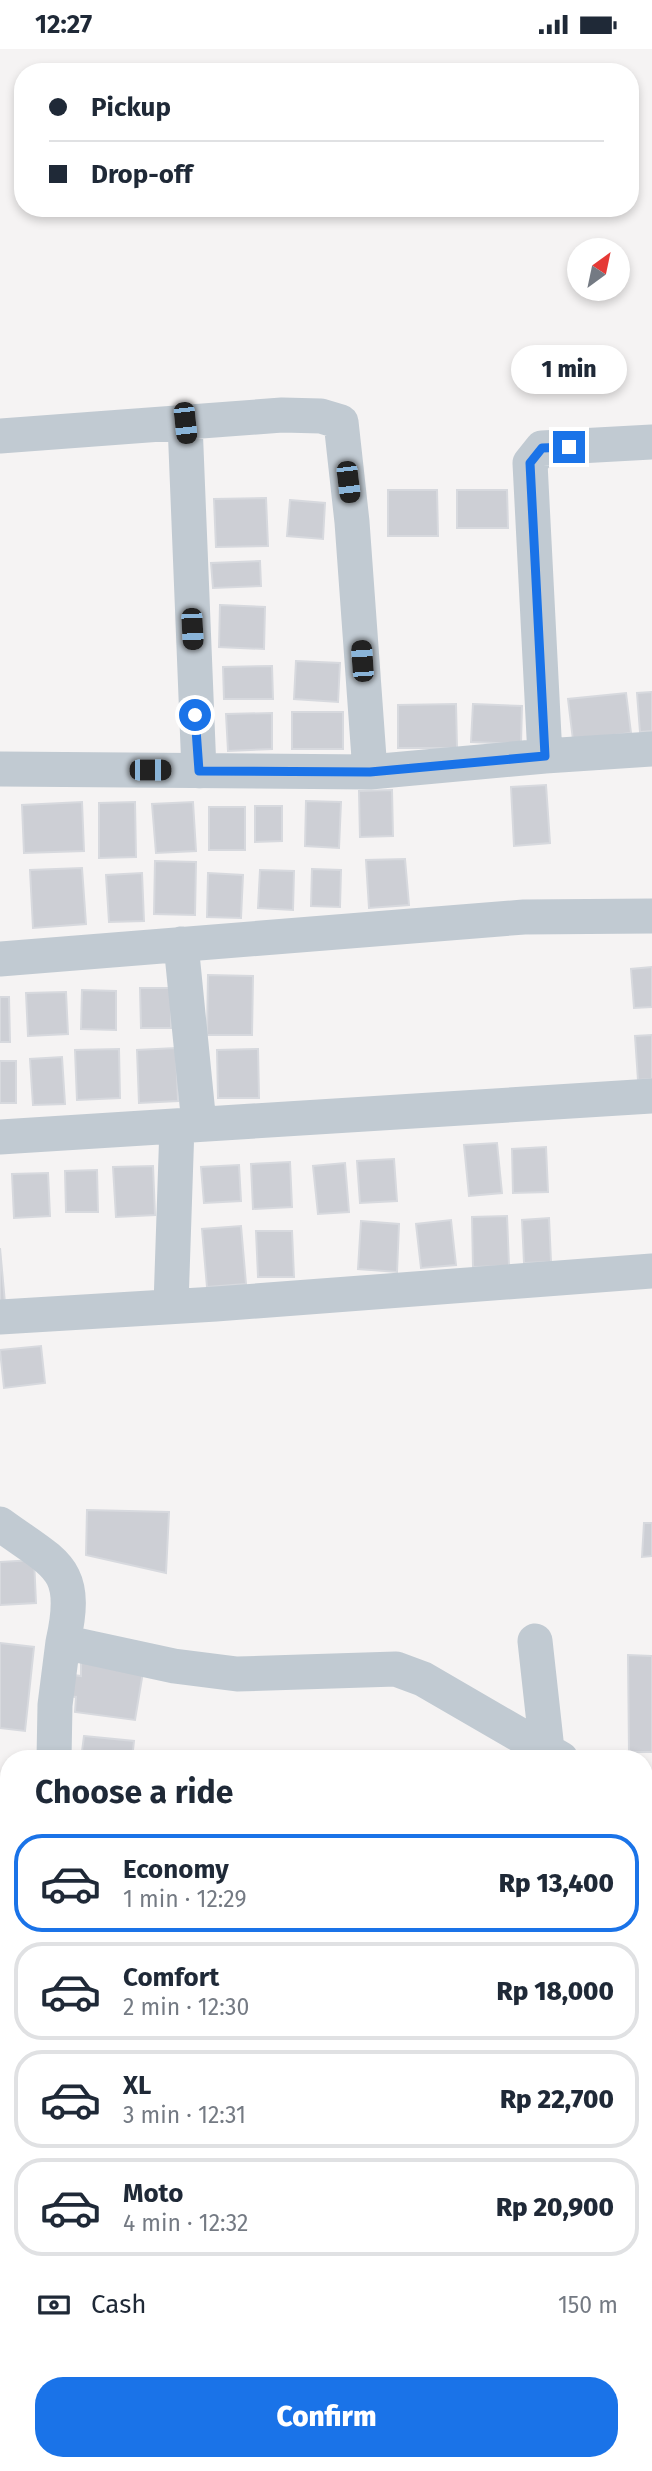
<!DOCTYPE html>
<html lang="en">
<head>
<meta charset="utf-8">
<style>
	:root { --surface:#fff; --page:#f2f2f3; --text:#1f2937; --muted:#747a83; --line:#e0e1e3; --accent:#1a73e8 }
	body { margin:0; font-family:"Fira Sans",sans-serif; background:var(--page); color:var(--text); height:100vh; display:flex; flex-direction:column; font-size:26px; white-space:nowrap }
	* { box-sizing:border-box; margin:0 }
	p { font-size:23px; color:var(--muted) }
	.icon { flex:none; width:38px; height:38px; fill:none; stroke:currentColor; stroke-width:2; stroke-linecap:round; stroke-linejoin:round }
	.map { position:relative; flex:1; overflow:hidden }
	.details { position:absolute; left:0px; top:1701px; width:653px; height:721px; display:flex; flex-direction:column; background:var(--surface); border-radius:28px 28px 0 0; box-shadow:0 4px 10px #0003 }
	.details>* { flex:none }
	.banner { position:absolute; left:14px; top:14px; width:625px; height:154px; border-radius:28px; box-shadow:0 4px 10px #0003; display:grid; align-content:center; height:154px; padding:0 35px; background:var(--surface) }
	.needle { width:46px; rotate:33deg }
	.fabs { position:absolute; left:567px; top:189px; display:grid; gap:14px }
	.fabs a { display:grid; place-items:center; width:63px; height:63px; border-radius:50%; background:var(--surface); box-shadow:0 4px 10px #0003; font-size:35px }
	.end { position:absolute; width:32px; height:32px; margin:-16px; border:9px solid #1a73e8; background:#fff; box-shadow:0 0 0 4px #fff }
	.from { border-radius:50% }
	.bubble { position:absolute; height:49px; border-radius:24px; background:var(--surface); box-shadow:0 4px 10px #0003; font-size:23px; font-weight:800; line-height:49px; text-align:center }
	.car { position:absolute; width:21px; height:42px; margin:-21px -10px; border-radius:9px; box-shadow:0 0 5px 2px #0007; background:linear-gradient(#222 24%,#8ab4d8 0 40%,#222 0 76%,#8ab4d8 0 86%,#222 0) }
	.banner b { display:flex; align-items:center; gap:24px; height:66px; font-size:26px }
	.banner b+b { border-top:2px solid var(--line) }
	.banner i { width:18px; height:18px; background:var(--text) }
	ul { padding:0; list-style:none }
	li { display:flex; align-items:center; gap:21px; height:98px; margin:0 14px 10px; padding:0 21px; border:4px solid var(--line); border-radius:28px }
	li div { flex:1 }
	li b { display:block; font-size:26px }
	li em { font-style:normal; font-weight:800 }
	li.selected { border-color:var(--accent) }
	li>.icon { width:63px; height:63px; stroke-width:1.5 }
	h2 { padding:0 35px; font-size:32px; line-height:84px }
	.pay { display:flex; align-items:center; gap:18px; height:77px; padding:0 35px; font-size:26px }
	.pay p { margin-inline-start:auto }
	.primary-button { display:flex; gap:14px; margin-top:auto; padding:14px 35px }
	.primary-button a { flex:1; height:80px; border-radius:28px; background:var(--accent); color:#fff; font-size:28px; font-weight:800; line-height:80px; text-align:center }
	.status { display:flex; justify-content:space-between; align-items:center; height:49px; padding:0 35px; background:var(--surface); direction:ltr }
	.status svg { height:19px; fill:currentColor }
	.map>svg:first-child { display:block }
	.building { fill:#cdcfd5; stroke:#d7d9de; stroke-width:2 }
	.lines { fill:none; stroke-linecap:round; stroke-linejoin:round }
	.street { stroke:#c1cad2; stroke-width:35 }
	.route { stroke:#1a73e8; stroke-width:9 }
</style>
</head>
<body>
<div class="status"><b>12:27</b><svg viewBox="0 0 49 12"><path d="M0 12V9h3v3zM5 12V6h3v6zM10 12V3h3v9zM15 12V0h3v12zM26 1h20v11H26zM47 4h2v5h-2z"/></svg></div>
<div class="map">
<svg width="652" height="2422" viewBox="0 0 652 2422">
	<rect width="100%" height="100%" fill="#f5f3f3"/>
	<!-- building -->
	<path class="building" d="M388 441H437L438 487H388Z
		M457 441H507L508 479H457Z
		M266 449 268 497 216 498 214 450Z
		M290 451 325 454 323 490 287 487Z
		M260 512 261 537 213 539 211 514Z
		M220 556 265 558 264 600 219 598Z
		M296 612 340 614 338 653 294 650Z
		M272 617 273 650H224L223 618Z
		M652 643V682L640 683 637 644Z
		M626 644 631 684 573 691 568 650Z
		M456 655 457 699H398V656Z
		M473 655 522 657 521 695 471 693Z
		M292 663H343V700H292Z
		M272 664V700L228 702 226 665Z
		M546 736 550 794 514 797 511 738Z
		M392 741 393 787 360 788 359 742Z
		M306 752 341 753 339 799 305 797Z
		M82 753 84 802 24 804 22 756Z
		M135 753 136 808 99 809V754Z
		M193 753 196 802 156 804 152 755Z
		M255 757H282V792L255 793Z
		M209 758H245V801H209Z
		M405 810 409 856 369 859 366 811Z
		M155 812 196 813 195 866 154 865Z
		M82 819 86 875 33 879 30 821Z
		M312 820 341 821 340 858 311 857Z
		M260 821 294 822 293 861 258 859Z
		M142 824 144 872 109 873 106 826Z
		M208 824 243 826 241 869 207 868Z
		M652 918V958L634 959 631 920Z
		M208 926 253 927 252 986H207Z
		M140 939H171V979H141Z
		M82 941 116 942V981L81 980Z
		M66 943 68 985 28 987 26 944Z
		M0 948H9L10 993H0Z
		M652 986V1030L638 1031 635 987Z
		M176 999 178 1052 139 1054 137 1001Z
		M119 1000 120 1049 77 1051 75 1001Z
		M258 1000 259 1049H218L217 1001Z
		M62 1008 65 1055 33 1056 30 1010Z
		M0 1012H16V1054H0Z
		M497 1094 502 1144 469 1147 464 1096Z
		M546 1098 548 1143 513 1144 512 1100Z
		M394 1110 397 1152 360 1154 357 1112Z
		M290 1113 292 1158 253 1160 251 1115Z
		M345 1114 349 1163 318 1165 313 1117Z
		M239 1116 241 1152 204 1154 201 1118Z
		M153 1117 155 1166 116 1168 113 1118Z
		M97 1121 98 1163H66L65 1122Z
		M48 1124 50 1167 14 1169 12 1125Z
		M507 1167 509 1217 473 1218 472 1168Z
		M549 1169 551 1213 524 1214 522 1171Z
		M451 1171 456 1216 421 1219 416 1175Z
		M361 1172 399 1175 397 1223 358 1220Z
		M241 1177 246 1235 207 1238 202 1180Z
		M256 1182H292L294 1228H258Z
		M0 1199 5 1254H0Z
		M41 1297 45 1334 4 1339 0 1301Z
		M87 1461 169 1463 166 1524 86 1506Z
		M644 1474H652V1507L642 1508Z
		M34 1511 36 1554 0 1556V1513Z
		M0 1594 34 1598 25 1682 0 1679Z
		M628 1606 652 1607V1703H629Z
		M81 1608 143 1623 135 1671 75 1663 76 1648 64 1647 66 1625 81 1627Z
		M84 1687 134 1692 132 1710H81Z"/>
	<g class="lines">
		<!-- street -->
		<path class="street" d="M185 374 199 722
			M0 387 282 366 321 367 341 373 352 473 370 723
			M545 707 652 700
			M0 720 370 723 545 707 530 414 542 399 652 393
			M181 895 199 1075
			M0 910 524 868 652 867
			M0 1088 652 1047
			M171 1256 177 1077
			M0 1268 216 1255 652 1222
			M0 1475C56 1516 80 1518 63 1593L174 1617 237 1625 396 1620 423 1630 561 1710
			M535 1592 548 1710
			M54 1710 55 1656 63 1593
			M644 1742 652 1744
			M644 1855 652 1851
			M644 1943H652
			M172 2413 174 2422
			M32 2422 50 2413"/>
	</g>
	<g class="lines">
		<!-- route -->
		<path class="route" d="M195 666 199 722 370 723 545 707 530 414 542 399 569 398"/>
	</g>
</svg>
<div class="fabs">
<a><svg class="needle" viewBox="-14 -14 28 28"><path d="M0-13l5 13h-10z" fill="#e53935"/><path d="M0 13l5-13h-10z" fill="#747a83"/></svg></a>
</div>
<i class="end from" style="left:195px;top:666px"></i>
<i class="end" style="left:569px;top:398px"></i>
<div class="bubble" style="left:511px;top:296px;width:116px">1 min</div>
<i class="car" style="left:185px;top:374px;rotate:174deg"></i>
<i class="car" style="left:348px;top:433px;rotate:173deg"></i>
<i class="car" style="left:192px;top:580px;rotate:177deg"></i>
<i class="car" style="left:362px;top:612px;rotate:356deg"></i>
<i class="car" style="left:150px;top:721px;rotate:90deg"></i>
<div class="banner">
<b><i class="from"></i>Pickup</b>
<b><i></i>Drop-off</b>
</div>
<section class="details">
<h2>Choose a ride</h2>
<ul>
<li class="selected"><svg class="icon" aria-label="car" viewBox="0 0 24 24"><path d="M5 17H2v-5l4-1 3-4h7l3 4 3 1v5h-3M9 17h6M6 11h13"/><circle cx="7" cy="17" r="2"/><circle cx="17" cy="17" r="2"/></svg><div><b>Economy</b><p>1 min · 12:29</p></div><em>Rp 13,400</em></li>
<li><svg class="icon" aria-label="car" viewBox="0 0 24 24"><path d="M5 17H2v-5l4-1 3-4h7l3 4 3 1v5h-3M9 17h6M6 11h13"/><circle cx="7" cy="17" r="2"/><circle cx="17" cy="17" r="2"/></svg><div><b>Comfort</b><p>2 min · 12:30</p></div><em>Rp 18,000</em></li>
<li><svg class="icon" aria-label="car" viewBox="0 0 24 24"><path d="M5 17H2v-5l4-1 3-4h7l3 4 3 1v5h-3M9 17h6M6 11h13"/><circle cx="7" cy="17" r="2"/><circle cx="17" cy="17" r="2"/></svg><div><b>XL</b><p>3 min · 12:31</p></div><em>Rp 22,700</em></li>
<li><svg class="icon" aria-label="car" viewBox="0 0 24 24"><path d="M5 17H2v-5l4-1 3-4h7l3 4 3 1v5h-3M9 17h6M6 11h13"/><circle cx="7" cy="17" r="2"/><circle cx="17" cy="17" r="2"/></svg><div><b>Moto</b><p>4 min · 12:32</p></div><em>Rp 20,900</em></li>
</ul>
<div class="pay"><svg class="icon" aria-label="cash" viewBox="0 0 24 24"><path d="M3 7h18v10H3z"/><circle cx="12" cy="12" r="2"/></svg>Cash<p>150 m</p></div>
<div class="primary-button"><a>Confirm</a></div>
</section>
</div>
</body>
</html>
